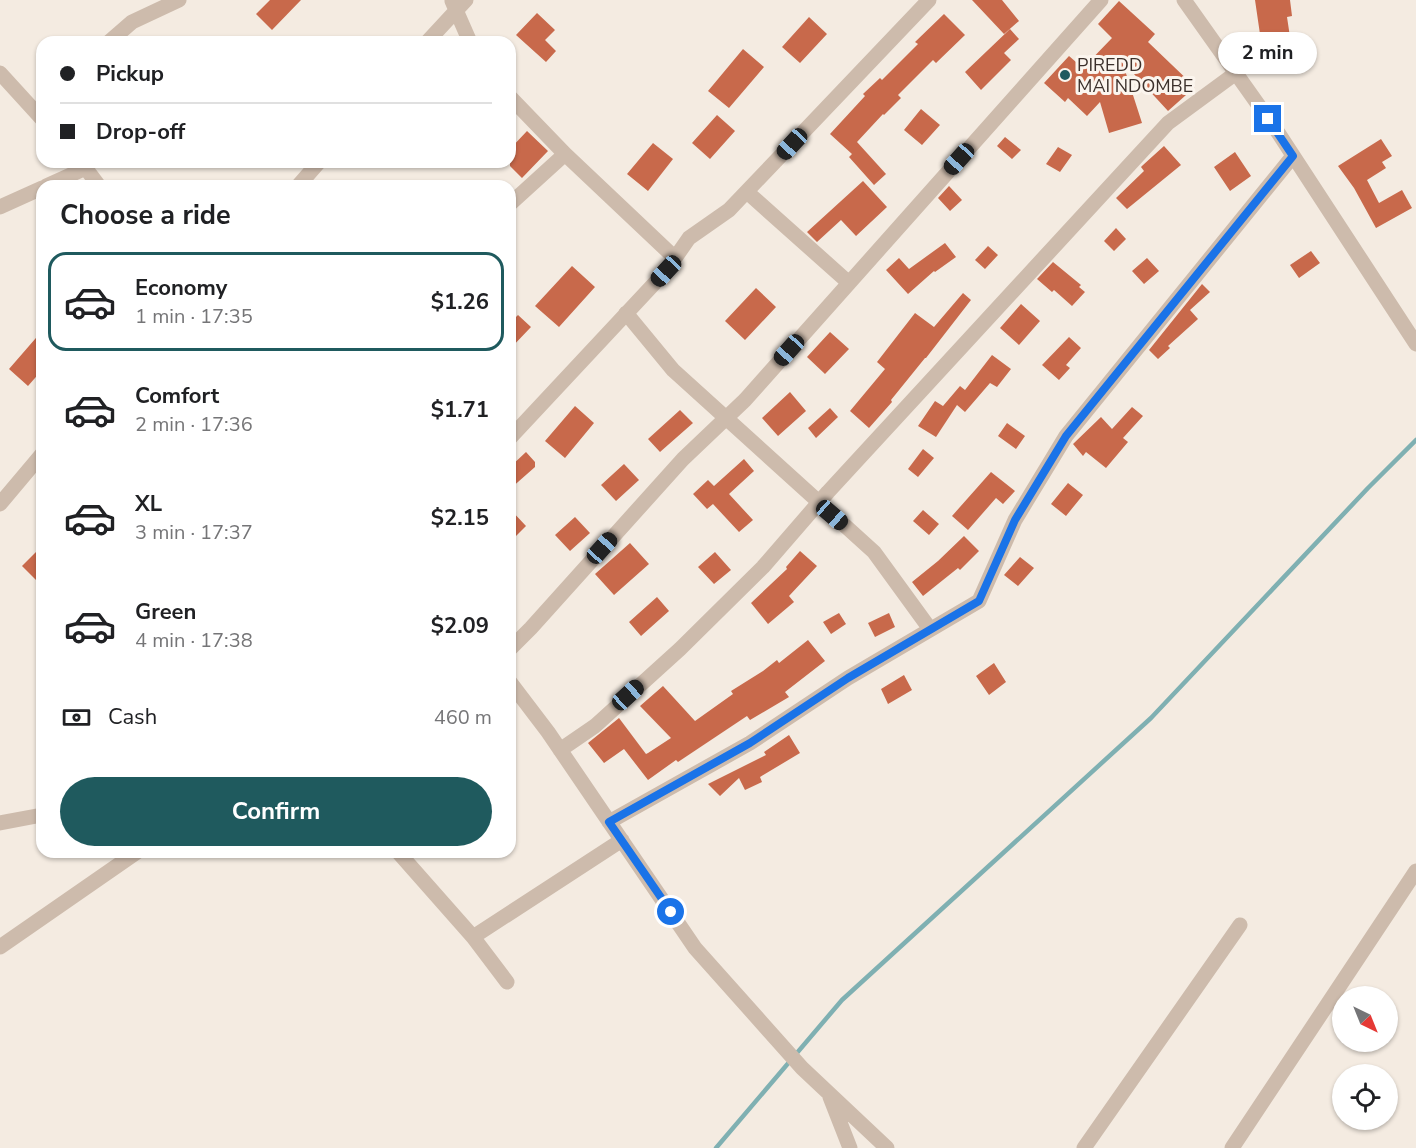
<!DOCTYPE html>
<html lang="en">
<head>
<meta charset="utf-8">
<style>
	:root { --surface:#fff; --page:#f2f2f2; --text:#202124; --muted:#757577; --line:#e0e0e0; --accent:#1f5a5e }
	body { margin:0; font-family:"Nunito Sans",sans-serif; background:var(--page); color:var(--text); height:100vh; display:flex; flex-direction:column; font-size:22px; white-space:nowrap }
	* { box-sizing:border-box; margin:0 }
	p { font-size:20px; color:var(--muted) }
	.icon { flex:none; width:33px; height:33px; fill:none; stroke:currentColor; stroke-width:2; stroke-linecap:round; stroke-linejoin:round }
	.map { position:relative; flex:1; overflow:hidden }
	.sheet { position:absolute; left:36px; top:180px; width:480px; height:678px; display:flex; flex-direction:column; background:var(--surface); border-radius:18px; box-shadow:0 2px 4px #0004 }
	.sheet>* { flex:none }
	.guide { position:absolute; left:36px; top:36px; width:480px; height:132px; border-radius:18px; box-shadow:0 2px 4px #0004; display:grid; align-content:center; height:132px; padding:0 24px; background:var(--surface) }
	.needle { width:39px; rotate:137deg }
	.tools { position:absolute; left:1332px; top:986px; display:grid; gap:12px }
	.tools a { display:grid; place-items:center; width:66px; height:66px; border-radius:50%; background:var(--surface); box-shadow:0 2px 4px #0004; font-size:30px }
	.end { position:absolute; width:27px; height:27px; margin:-14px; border:8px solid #1a73e8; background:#fff; box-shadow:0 0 0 3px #fff }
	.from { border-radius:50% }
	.bubble { position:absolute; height:42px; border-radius:21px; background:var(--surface); box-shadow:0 2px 4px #0004; font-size:20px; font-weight:700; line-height:42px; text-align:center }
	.car { position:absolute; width:18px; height:36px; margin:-18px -9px; border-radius:8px; box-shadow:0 0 4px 2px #0007; background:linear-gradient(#222 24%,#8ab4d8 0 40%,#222 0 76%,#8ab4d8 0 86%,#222 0) }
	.guide b { display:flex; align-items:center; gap:21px; height:57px; font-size:22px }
	.guide b+b { border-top:2px solid var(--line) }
	.guide i { width:15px; height:15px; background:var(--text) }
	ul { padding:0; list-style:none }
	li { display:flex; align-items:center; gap:18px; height:99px; margin:0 12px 9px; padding:0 12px; border:3px solid transparent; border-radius:18px }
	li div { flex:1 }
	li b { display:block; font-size:22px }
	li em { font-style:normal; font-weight:700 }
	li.on { border-color:var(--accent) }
	li>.icon { width:54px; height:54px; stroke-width:1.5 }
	h2 { padding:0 24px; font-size:27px; line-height:72px }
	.pay { display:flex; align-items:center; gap:15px; height:66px; padding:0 24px; font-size:22px }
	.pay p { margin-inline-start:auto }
	.cta { display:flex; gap:12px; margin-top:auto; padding:12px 24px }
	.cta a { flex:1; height:69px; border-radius:36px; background:var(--accent); color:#fff; font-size:24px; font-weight:700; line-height:69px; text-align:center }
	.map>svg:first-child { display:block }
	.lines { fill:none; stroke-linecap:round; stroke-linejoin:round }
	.stream { stroke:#7fb0b2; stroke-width:4.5 }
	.building { fill:#c8694b }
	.minor { stroke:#cdbbac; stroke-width:15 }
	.route { stroke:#1a73e8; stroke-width:8 }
	.poi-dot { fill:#1f5a5e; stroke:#fbf5ee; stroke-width:2 }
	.labels { text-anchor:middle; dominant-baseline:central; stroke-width:6; stroke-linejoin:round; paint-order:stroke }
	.poi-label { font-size:18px; fill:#3b302b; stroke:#fbf5ee; text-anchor:start }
</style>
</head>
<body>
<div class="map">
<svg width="1416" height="1148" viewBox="0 0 1416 1148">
	<rect width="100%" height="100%" fill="#f4ebe1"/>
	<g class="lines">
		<!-- stream -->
		<path class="stream" d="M716 1148 842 1000 1151 718 1368 488 1416 440"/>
	</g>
	<!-- building -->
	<path class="building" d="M270 0H301L272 30 256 14Z
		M972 0H1002L1019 21 1004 34Z
		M1255 0H1290L1292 16 1287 17 1290 37 1261 41Z
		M1119 1 1155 34 1148 42 1195 87 1168 111 1122 61 1142 123 1109 133 1100 102 1087 116 1068 98 1065 102 1044 83 1069 56 1083 68 1112 38 1098 24Z
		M537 13 555 30 545 40 556 51 546 62 516 35Z
		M944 14 965 35 936 63 933 60 898 95 901 98 884 115 883 114 857 142 886 174 874 185 849 157 852 154 830 134 865 96 863 94 880 78 882 80 918 44 915 42Z
		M809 17 827 34 800 63 782 47Z
		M1010 29 1019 39 1004 53 1011 60 981 90 965 72Z
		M743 49 764 67 729 108 708 91Z
		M921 109 940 125 922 145 904 130Z
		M717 115 735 131 710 159 692 143Z
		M527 131 548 151 522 178 510 166V149Z
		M1005 137 1021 150 1012 159 997 146Z
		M1381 139 1392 156 1382 162 1386 168 1367 180 1379 203 1402 190 1412 208 1376 228 1354 188 1338 166Z
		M653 143 673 159 648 191 627 174Z
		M1164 146 1181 165 1127 209 1116 198 1144 171 1141 167 1143 165Z
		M1058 147 1072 155 1060 172 1046 164Z
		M1235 152 1251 176 1230 191 1214 167Z
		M863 181 887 207 856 236 841 220 817 242 807 232Z
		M949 186 962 200 950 211 938 198Z
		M1116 228 1126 239 1114 251 1104 241Z
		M945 243 956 257 935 272 934 271 908 294 886 270 899 258 909 269Z
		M988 246 998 255 985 269 975 260Z
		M1311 251 1320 263 1299 278 1290 265Z
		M1147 258 1159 271 1144 284 1132 271Z
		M1053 262 1081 285 1079 287 1085 292 1072 306 1054 290 1052 292 1037 279Z
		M572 266 595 287 559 327 535 306Z
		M1202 284 1210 292 1190 310 1198 319 1168 346 1170 348 1158 359 1149 350Z
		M756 288 776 307 745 340 725 321Z
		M963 293 971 300 926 358H925L891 400 892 402 869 428 850 411 885 369 877 362 915 313 934 327Z
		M1021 304 1040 321 1019 345 1000 328Z
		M518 315 531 327 510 349V323Z
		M42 331V370L28 386 9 369Z
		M830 332 849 349 825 374 807 357Z
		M1069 337 1081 348 1066 365 1070 368 1059 380 1042 365Z
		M992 355 1011 369 997 387 990 383 965 412 957 405 936 437 918 426 935 401 943 406 960 386 965 390Z
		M790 392 806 411 778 436 762 418Z
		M575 406 594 423 565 458 545 441Z
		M1132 407 1143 416 1123 438 1128 442 1106 468 1086 452 1083 456 1073 444 1101 417 1112 429Z
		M830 408 838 417 816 438 808 428Z
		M680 410 693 423 660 452 648 439Z
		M1007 423 1025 436 1016 449 998 436Z
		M923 449 934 458 918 477 908 469Z
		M526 452 535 462V467L510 489V467Z
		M744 459 754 471 729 494 753 520 739 532 713 504 707 509 693 494 708 480 714 486Z
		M624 464 639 480 616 501 601 485Z
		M991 472 1015 491 1003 504 996 498 968 530 952 516Z
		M1068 483 1083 495 1066 516 1051 504Z
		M510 509 526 526 510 542Z
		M923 510 939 524 929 535 913 521Z
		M575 517 590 533 570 551 555 535Z
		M964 536 979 551 960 570 958 568 923 596 912 582 938 561Z
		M630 543 649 564 614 595 595 574Z
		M42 546V586L22 566Z
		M800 551 817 566 789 596 794 602 768 624 751 603 787 569 786 567Z
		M715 552 731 570 714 584 698 567Z
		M1020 557 1034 568 1018 586 1004 575Z
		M657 597 669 611 641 636 629 622Z
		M839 613 846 624 831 634 823 622Z
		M889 613 895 627 875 637 868 623Z
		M808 640 825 661 785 692 789 697 750 720 747 716 678 762 676 760 648 780 624 749 604 763 588 743 619 718 646 754 648 753 671 738 640 706 663 686 695 721 733 694 731 691 763 671 777 660 779 663Z
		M994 663 1006 682 989 695 976 676Z
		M904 675 912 690 888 704 881 689Z
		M789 735 800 753 760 777 762 782 745 790 739 778 720 796 708 784 766 755 764 752Z"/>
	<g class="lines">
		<!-- minor -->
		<path class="minor" d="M1184 0 1279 134 1416 344
			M452 1 470 42
			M109 42 132 22 179 0
			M427 42 466 0
			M0 73 42 119
			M510 97 565 154
			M81 162 99 186
			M46 186 86 168
			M298 186 319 162
			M747 192 849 283
			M510 204 565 154 675 258
			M0 207 42 188
			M626 313 673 370 874 552 930 629
			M510 438 666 271 689 238 729 210 929 0
			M0 504 42 454
			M510 649 531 628 683 459 745 400 1101 0
			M510 682 548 732 695 948 802 1068 887 1148
			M560 750 595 726 680 649 763 567 828 492 1168 123 1236 73
			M609 822 750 743 848 678 979 601 1015 520 1066 436 1293 156
			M0 823 42 815
			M398 852 473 937 507 982
			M473 937 622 840
			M0 947 137 852
			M830 1097 850 1148
			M1084 1148 1240 925
			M1232 1148 1416 871"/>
	</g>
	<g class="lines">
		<!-- route -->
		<path class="route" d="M671 912 609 822 750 743 848 678 979 601 1015 520 1066 436 1293 156 1268 119"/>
	</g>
	<!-- markers -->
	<circle class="poi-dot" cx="1065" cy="75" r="6"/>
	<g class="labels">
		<!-- poi labels -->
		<g class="poi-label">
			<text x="1077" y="65">PIREDD<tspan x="1077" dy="21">MAI NDOMBE</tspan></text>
		</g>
	</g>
</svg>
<div class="tools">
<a><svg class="needle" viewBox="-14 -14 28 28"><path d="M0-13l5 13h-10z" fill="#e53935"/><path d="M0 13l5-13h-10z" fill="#757577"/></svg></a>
<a><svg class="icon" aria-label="locate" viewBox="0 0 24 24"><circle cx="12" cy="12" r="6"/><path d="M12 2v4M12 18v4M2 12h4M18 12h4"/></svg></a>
</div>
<i class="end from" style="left:671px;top:912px"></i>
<i class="end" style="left:1268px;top:119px"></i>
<div class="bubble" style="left:1218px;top:32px;width:99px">2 min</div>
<i class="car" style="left:792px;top:144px;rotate:223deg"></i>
<i class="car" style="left:959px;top:159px;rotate:222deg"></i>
<i class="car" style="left:666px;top:271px;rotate:223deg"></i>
<i class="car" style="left:789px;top:350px;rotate:222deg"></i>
<i class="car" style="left:832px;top:515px;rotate:131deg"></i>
<i class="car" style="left:602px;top:548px;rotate:42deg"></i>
<i class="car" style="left:628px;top:695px;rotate:48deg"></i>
<div class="guide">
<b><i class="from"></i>Pickup</b>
<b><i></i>Drop-off</b>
</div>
<section class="sheet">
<h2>Choose a ride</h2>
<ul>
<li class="on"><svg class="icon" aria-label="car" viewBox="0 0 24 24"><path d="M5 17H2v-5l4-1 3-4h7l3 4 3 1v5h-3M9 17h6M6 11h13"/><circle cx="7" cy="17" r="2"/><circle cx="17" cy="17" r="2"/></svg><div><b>Economy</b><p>1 min · 17:35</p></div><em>$1.26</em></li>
<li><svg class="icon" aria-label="car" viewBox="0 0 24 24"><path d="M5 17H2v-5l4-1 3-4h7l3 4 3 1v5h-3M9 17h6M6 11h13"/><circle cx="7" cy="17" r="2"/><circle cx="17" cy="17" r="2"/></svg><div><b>Comfort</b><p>2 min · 17:36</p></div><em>$1.71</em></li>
<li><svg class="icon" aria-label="car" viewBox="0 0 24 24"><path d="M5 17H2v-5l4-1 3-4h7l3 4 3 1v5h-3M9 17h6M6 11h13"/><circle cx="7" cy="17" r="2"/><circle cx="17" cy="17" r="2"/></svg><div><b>XL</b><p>3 min · 17:37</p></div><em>$2.15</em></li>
<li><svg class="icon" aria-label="car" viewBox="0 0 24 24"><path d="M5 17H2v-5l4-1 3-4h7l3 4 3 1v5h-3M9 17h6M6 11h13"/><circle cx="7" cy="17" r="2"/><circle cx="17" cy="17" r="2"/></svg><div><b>Green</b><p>4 min · 17:38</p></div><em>$2.09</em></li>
</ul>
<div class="pay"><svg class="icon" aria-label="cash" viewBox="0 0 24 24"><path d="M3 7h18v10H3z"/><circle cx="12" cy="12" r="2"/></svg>Cash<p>460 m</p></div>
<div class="cta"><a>Confirm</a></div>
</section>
</div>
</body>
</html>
